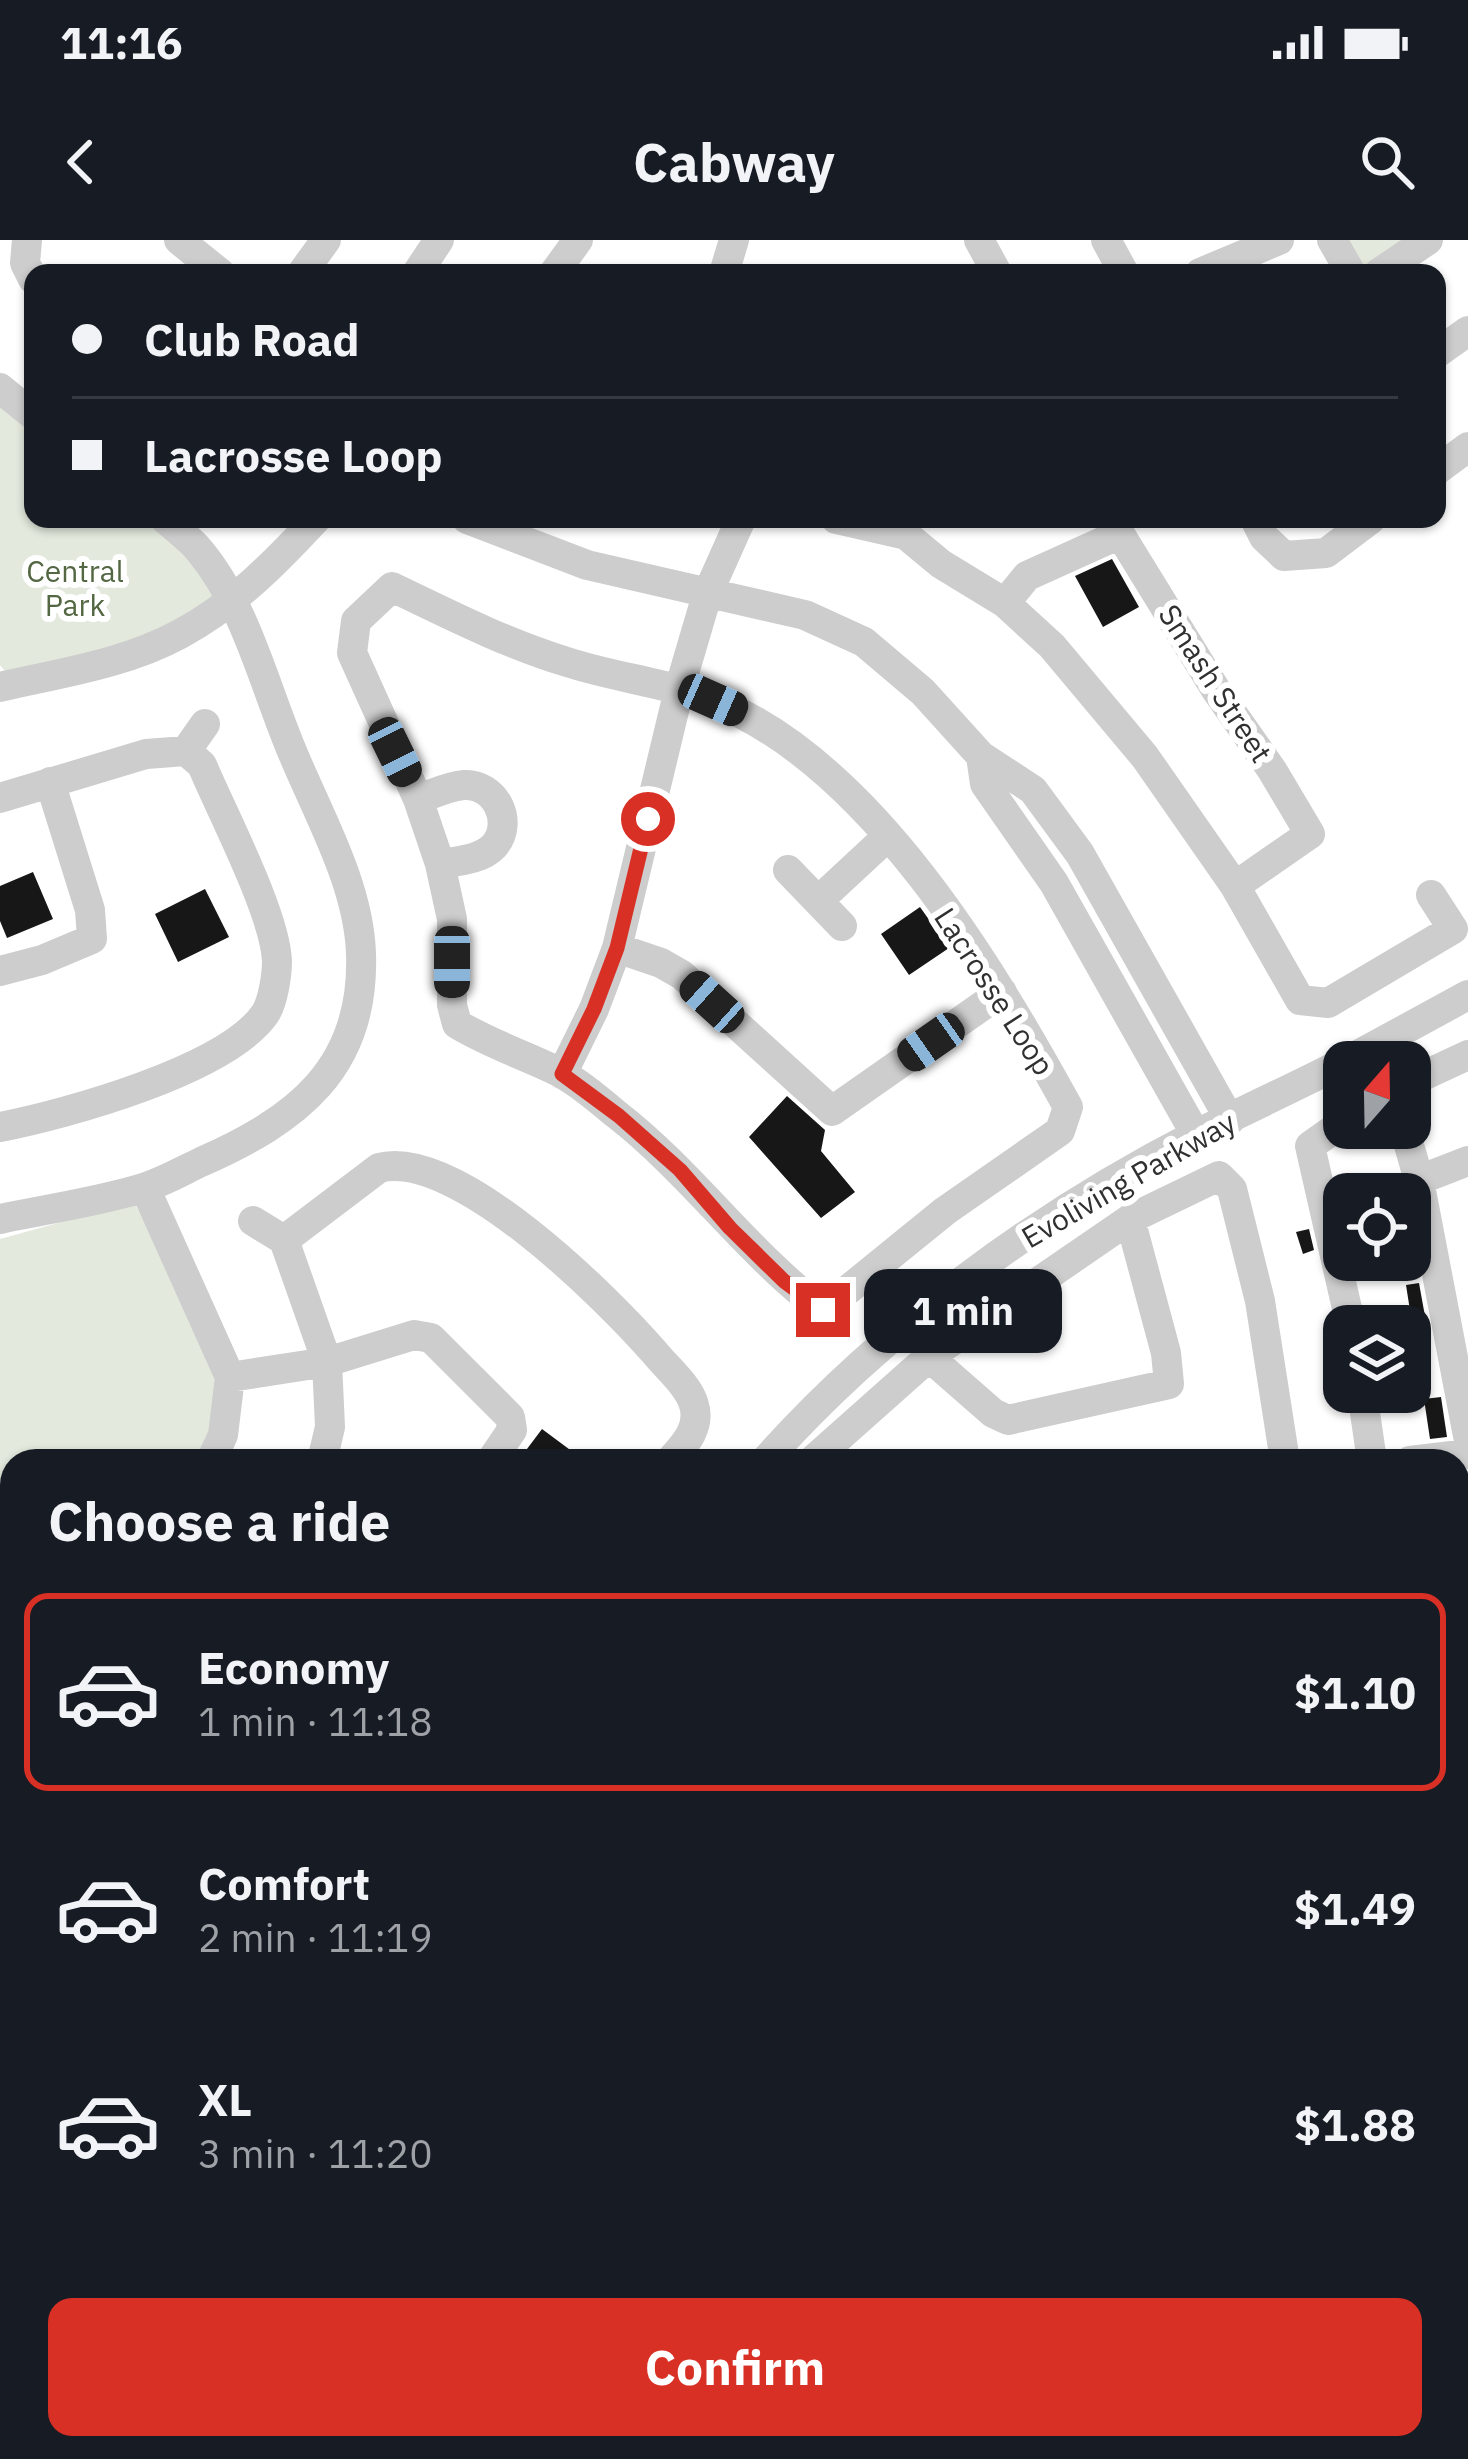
<!DOCTYPE html>
<html lang="en">
<head>
<meta charset="utf-8">
<style>
	:root { --surface:#171b24; --page:#242831; --text:#f1f3f6; --muted:#9ea1a6; --line:#363941; --accent:#d93025 }
	body { margin:0; font-family:"IBM Plex Sans",sans-serif; background:var(--page); color:var(--text); height:100vh; display:flex; flex-direction:column; font-size:45px; white-space:nowrap }
	* { box-sizing:border-box; margin:0 }
	p { font-size:39px; color:var(--muted) }
	.icon { flex:none; width:66px; height:66px; fill:none; stroke:currentColor; stroke-width:2; stroke-linecap:round; stroke-linejoin:round }
	.map { position:relative; flex:1; overflow:hidden }
	.drawer { position:absolute; left:0px; top:1209px; width:1470px; height:1011px; display:flex; flex-direction:column; background:var(--surface); border-radius:36px 36px 0 0; box-shadow:0 3px 9px #0004 }
	.drawer>* { flex:none }
	.guide { position:absolute; left:24px; top:24px; width:1422px; height:264px; border-radius:24px; box-shadow:0 3px 9px #0004; display:grid; align-content:center; height:264px; padding:0 48px; background:var(--surface) }
	.needle { width:78px; rotate:20deg }
	.controls { position:absolute; left:1323px; top:801px; display:grid; gap:24px }
	.controls a { display:grid; place-items:center; width:108px; height:108px; border-radius:24px; background:var(--surface); box-shadow:0 3px 9px #0004; font-size:60px }
	.end { position:absolute; width:54px; height:54px; margin:-27px; border:15px solid #d93025; background:#fff; box-shadow:0 0 0 6px #fff }
	.from { border-radius:50% }
	.bubble { position:absolute; height:84px; border-radius:24px; background:var(--surface); box-shadow:0 3px 9px #0004; font-size:39px; font-weight:700; line-height:84px; text-align:center }
	.car { position:absolute; width:36px; height:72px; margin:-36px -18px; border-radius:15px; box-shadow:0 0 9px 3px #0007; background:linear-gradient(#222 24%,#8ab4d8 0 40%,#222 0 76%,#8ab4d8 0 86%,#222 0) }
	.guide b { display:flex; align-items:center; gap:42px; height:114px; font-size:45px }
	.guide b+b { border-top:3px solid var(--line) }
	.guide i { width:30px; height:30px; background:var(--text) }
	ul { padding:0; list-style:none }
	li { display:flex; align-items:center; gap:36px; height:198px; margin:0 24px 18px; padding:0 24px; border:6px solid transparent; border-radius:24px }
	li div { flex:1 }
	li b { display:block; font-size:45px }
	li em { font-style:normal; font-weight:700 }
	li.active { border-color:var(--accent) }
	li>.icon { width:108px; height:108px; stroke-width:1.5 }
	h2 { padding:0 48px; font-size:54px; line-height:144px }
	.action { display:flex; gap:24px; margin-top:auto; padding:24px 48px }
	.action a { flex:1; height:138px; border-radius:24px; background:var(--accent); color:#fff; font-size:48px; font-weight:700; line-height:138px; text-align:center }
	.status { display:flex; justify-content:space-between; align-items:center; height:84px; padding:0 60px; background:var(--surface); direction:ltr }
	.status svg { height:33px; fill:currentColor }
	header { display:flex; justify-content:space-between; align-items:center; height:156px; padding:0 48px; background:var(--surface); font-size:54px; font-weight:700 }
	.map>svg:first-child { display:block }
	.green { fill:#e3e9dd }
	.building { fill:#171717 }
	.lines { fill:none; stroke-linecap:round; stroke-linejoin:round }
	.minor { stroke:#cdcdcd; stroke-width:30 }
	.route { stroke:#d93025; stroke-width:15 }
	.labels { text-anchor:middle; dominant-baseline:central; stroke-width:12; stroke-linejoin:round; paint-order:stroke }
	.park-label { font-size:30px; fill:#536742; stroke:#fff }
	.street-label { font-size:30px; fill:#303030; stroke:#fff }
</style>
</head>
<body>
<div class="status"><b>11:16</b><svg viewBox="0 0 49 12"><path d="M0 12V9h3v3zM5 12V6h3v6zM10 12V3h3v9zM15 12V0h3v12zM26 1h20v11H26zM47 4h2v5h-2z"/></svg></div>
<header><svg class="icon" aria-label="back" viewBox="0 0 24 24"><path d="M15 5l-7 7 7 7"/></svg>Cabway<svg class="icon" aria-label="search" viewBox="0 0 24 24"><circle cx="10" cy="10" r="6"/><path d="M15 15l6 6"/></svg></header>
<div class="map">
<svg width="1468" height="2219" viewBox="0 0 1468 2219">
	<rect width="100%" height="100%" fill="#fff"/>
	<!-- green -->
	<path class="green" d="M1347 0H1410L1371 27 1363 24Z
		M0 159 33 185V279H153L190 316 216 360C152 402 81 417 8 435L0 425Z
		M134 962 226 1138 204 1221H12V1294L0 1292V999Z"/>
	<!-- building -->
	<path class="building" d="M1112 319 1139 367 1103 387 1075 336Z
		M33 632 53 679 7 698 0 681V646Z
		M205 649 229 697 178 722 155 674Z
		M920 667 949 708 909 735 881 694Z
		M787 856 825 890 821 911 855 952 821 978 749 897Z
		M1309 989 1314 1010 1303 1014 1296 992Z
		M1419 1043 1428 1093 1414 1096 1406 1045Z
		M1441 1157 1447 1197 1430 1199 1424 1159Z
		M542 1189 585 1221H518Z"/>
	<g class="lines">
		<!-- minor -->
		<path class="minor" d="M27 0 25 23 33 39
			M179 0 220 33
			M979 0 997 33
			M1106 0 1124 33
			M1332 0 1351 33
			M302 33 326 0
			M417 33 439 0
			M554 33 578 0
			M724 33 734 0
			M1200 33 1279 0
			M1379 33 1428 0
			M1437 113 1468 91
			M0 148 33 175
			M1437 230 1468 207
			M467 279 587 325 805 375 864 402 923 452 981 516 1033 550 1080 614 1230 880
			M836 279 906 295 941 324 1005 363 1052 406 1145 517 1235 646 1300 760 1328 763 1453 689 1431 655
			M1255 279 1264 297 1284 316 1326 313 1371 279
			M1120 294 1216 450 1272 530 1310 594
			M392 347C450 375 505 403 567 422 616 438 669 443 716 462 871 525 991 727 1068 867L1060 891 945 971 823 1070C746 1012 692 933 616 874 598 859 578 842 557 831 524 815 488 803 457 784L452 765V679L440 624 418 559 352 413 356 381Z
			M1005 363 1027 336 1120 294
			M0 447C60 433 125 424 180 394 234 365 275 323 316 279
			M186 511 205 484
			M981 516 985 544 1054 643 1196 895
			M0 558 146 514 186 511 202 525C222 573 275 673 277 721 277 735 273 762 265 774 226 830 67 874 0 887
			M418 559C433 554 449 546 464 545 495 543 515 582 494 606 481 620 457 621 440 624
			M788 630 842 686
			M1235 646 1310 594
			M818 661 888 596
			M617 708 661 723 682 735 832 871 1002 752
			M0 731 42 720 92 699 90 670 50 542
			M1345 822 1468 755
			M562 834 594 769 617 708 679 450 707 355 741 279
			M1410 842 1468 815
			M1344 882 1310 906 1351 1086
			M1404 888 1419 940 1468 1196
			M1419 940 1468 921
			M145 948 230 1137 223 1195 211 1221
			M0 979C47 969 97 962 143 948 163 942 182 931 201 922 296 880 365 829 361 714 359 646 320 578 294 516 265 449 247 367 199 310 190 299 176 289 165 279
			M253 981 284 1000 327 1122 330 1187 322 1221
			M284 1000 379 928C456 907 607 1058 655 1113 667 1128 689 1146 694 1165 701 1188 684 1205 670 1221
			M929 1117 993 1173 1008 1180 1169 1144 1166 1113 1130 979
			M230 1137 327 1122 414 1095 431 1098 510 1177 512 1190 491 1221
			M1362 1152 1372 1221
			M765 1221C881 1090 1039 975 1195 895 1245 870 1295 847 1344 822
			M812 1221 929 1117 1130 979 1219 936 1232 949 1260 1061 1285 1221
			M1410 1221 1468 1214
			M0 1305H12
			M1458 1319 1468 1318
			M0 1412 12 1413
			M1458 1426 1468 1425
			M1458 1600 1462 1614 1468 1611
			M0 1720 12 1689
			M1458 1748 1468 1746
			M0 1792 12 1797
			M0 1949 12 1953
			M0 2087 12 2091
			M0 2141 12 2146
			M191 2208 222 2219
			M387 2208V2219
			M973 2208 978 2219
			M339 2219 340 2208
			M490 2219 496 2208
			M611 2219 615 2208
			M715 2219 719 2208
			M820 2219 822 2208
			M915 2219 934 2208"/>
	</g>
	<g class="lines">
		<!-- route -->
		<path class="route" d="M648 579 617 708 594 769 562 834 619 876 680 930 730 988 784 1041 823 1070"/>
	</g>
	<g class="labels">
		<!-- park labels -->
		<g class="park-label">
			<text x="75" y="330">Central<tspan x="75" dy="34">Park</tspan></text>
		</g>
		<!-- street labels -->
		<g class="street-label">
			<text transform="translate(1216 443) rotate(57)">Smash Street</text>
			<text transform="translate(995 751) rotate(57)">Lacrosse Loop</text>
			<text transform="translate(1128 939) rotate(-30)">Evoliving Parkway</text>
		</g>
	</g>
</svg>
<div class="controls">
<a><svg class="needle" viewBox="-14 -14 28 28"><path d="M0-13l5 13h-10z" fill="#e53935"/><path d="M0 13l5-13h-10z" fill="#9ea1a6"/></svg></a>
<a><svg class="icon" aria-label="locate" viewBox="0 0 24 24"><circle cx="12" cy="12" r="6"/><path d="M12 2v4M12 18v4M2 12h4M18 12h4"/></svg></a>
<a><svg class="icon" aria-label="layers" viewBox="0 0 24 24"><path d="M12 4l9 5-9 5-9-5zM3 14l9 5 9-5"/></svg></a>
</div>
<i class="end from" style="left:648px;top:579px"></i>
<i class="end" style="left:823px;top:1070px"></i>
<div class="bubble" style="left:864px;top:1029px;width:198px">1 min</div>
<i class="car" style="left:713px;top:460px;rotate:114deg"></i>
<i class="car" style="left:395px;top:512px;rotate:154deg"></i>
<i class="car" style="left:452px;top:722px;rotate:180deg"></i>
<i class="car" style="left:712px;top:762px;rotate:312deg"></i>
<i class="car" style="left:931px;top:802px;rotate:235deg"></i>
<div class="guide">
<b><i class="from"></i>Club Road</b>
<b><i></i>Lacrosse Loop</b>
</div>
<section class="drawer">
<h2>Choose a ride</h2>
<ul>
<li class="active"><svg class="icon" aria-label="car" viewBox="0 0 24 24"><path d="M5 17H2v-5l4-1 3-4h7l3 4 3 1v5h-3M9 17h6M6 11h13"/><circle cx="7" cy="17" r="2"/><circle cx="17" cy="17" r="2"/></svg><div><b>Economy</b><p>1 min · 11:18</p></div><em>$1.10</em></li>
<li><svg class="icon" aria-label="car" viewBox="0 0 24 24"><path d="M5 17H2v-5l4-1 3-4h7l3 4 3 1v5h-3M9 17h6M6 11h13"/><circle cx="7" cy="17" r="2"/><circle cx="17" cy="17" r="2"/></svg><div><b>Comfort</b><p>2 min · 11:19</p></div><em>$1.49</em></li>
<li><svg class="icon" aria-label="car" viewBox="0 0 24 24"><path d="M5 17H2v-5l4-1 3-4h7l3 4 3 1v5h-3M9 17h6M6 11h13"/><circle cx="7" cy="17" r="2"/><circle cx="17" cy="17" r="2"/></svg><div><b>XL</b><p>3 min · 11:20</p></div><em>$1.88</em></li>
</ul>
<div class="action"><a>Confirm</a></div>
</section>
</div>
</body>
</html>
